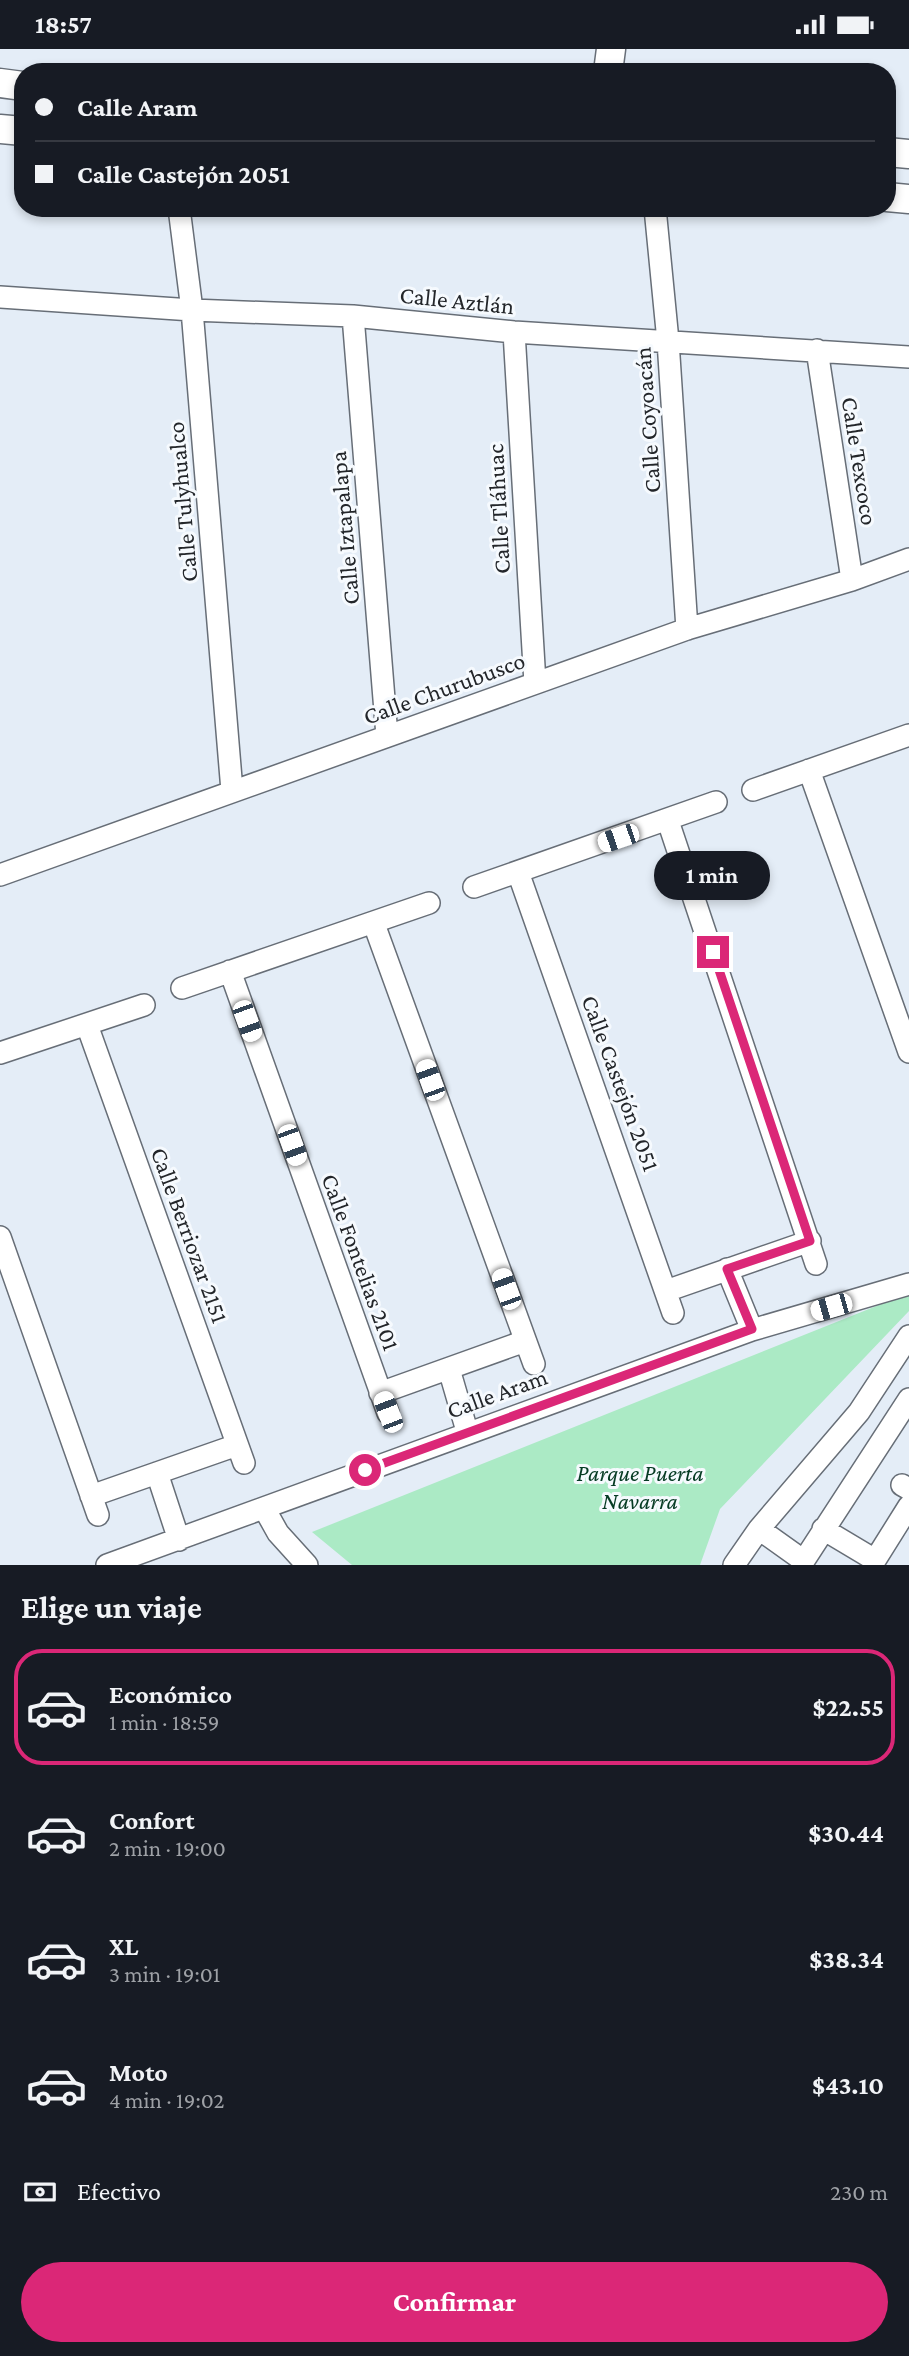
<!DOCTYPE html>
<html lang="es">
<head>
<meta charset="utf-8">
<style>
	:root { --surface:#171b24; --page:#20242c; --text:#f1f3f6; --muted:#9ea1a6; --line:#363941; --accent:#db2777 }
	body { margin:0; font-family:"Crimson Pro",serif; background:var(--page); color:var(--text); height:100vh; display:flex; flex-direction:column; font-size:26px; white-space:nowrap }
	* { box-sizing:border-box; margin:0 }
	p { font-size:23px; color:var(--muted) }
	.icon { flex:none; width:38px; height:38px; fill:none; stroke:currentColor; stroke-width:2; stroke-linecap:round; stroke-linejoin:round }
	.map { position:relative; height:1516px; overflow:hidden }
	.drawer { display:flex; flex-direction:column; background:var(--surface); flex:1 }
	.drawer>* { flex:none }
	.guide { position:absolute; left:14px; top:14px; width:882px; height:154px; border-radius:28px; box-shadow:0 4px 10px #0003; display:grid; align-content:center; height:154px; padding:0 21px; background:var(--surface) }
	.end { position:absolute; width:32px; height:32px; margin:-16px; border:9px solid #db2777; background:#fff; box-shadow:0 0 0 4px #fff }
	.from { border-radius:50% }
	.bubble { position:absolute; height:49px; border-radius:24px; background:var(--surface); box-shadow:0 4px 10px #0003; font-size:23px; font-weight:700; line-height:49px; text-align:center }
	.car { position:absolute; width:21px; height:42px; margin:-21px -10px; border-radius:9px; box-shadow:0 0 5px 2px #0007; background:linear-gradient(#fff 24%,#345 0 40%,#fff 0 76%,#345 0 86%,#fff 0) }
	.guide b { display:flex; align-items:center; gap:24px; height:66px; font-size:26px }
	.guide b+b { border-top:2px solid var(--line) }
	.guide i { width:18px; height:18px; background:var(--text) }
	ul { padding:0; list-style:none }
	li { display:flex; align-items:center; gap:21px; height:116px; margin:0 14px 10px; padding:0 7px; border:4px solid transparent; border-radius:28px }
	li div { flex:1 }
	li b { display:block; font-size:26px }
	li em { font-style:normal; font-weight:700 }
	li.active { border-color:var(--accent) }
	li>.icon { width:63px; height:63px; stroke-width:1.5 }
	h2 { padding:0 21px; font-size:32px; line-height:84px }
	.pay { display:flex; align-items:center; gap:18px; height:77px; padding:0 21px; font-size:26px }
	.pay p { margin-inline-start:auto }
	.button { display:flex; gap:14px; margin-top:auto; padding:14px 21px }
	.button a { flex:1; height:80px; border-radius:42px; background:var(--accent); color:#fff; font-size:28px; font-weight:700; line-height:80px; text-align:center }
	.status { display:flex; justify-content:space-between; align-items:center; height:49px; padding:0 35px; background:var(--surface); direction:ltr }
	.status svg { height:19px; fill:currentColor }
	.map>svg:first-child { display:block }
	.green { fill:#abeac5 }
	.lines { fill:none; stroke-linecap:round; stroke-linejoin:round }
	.street-casing { stroke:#676e77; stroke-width:24 }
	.secondary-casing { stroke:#676e77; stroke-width:31 }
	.street { stroke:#fff; stroke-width:21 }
	.secondary { stroke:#fff; stroke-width:28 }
	.route { stroke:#db2777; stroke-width:9 }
	.labels { text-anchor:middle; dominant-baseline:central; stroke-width:6; stroke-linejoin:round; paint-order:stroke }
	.street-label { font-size:24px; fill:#23262a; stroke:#f6fafe }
	.park-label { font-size:24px; font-style:italic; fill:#053b23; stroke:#f6fafe }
</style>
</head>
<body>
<div class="status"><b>18:57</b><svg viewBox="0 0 49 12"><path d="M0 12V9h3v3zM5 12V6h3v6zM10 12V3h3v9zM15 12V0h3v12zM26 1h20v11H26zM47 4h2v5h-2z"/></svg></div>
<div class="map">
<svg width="909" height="1516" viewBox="0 0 909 1516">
	<rect width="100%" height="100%" fill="#e4edf7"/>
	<!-- green -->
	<path class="green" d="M909 1244V1262L720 1460 700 1516H352L312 1483Z"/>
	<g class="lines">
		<!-- street casing -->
		<g class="street-casing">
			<path id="street" d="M179 159 192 261 232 742
				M655 159 668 292 687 580
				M0 248 192 261 353 267 514 283 909 308
				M353 267 387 687
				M514 283 535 634
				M817 301 852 531
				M809 721 909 1003
				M753 741 909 686
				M668 772 816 1215
				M518 823 673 1264
				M0 826 687 580 852 531 909 510
				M474 838 716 753
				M374 875 534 1315
				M230 922 388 1364
				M182 939 429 854
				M87 976 244 1414
				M0 1004 144 956
				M0 1188 98 1466
				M727 1220 752 1281
				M666 1242 810 1192
				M449 1320 467 1382
				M380 1344 525 1292
				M157 1424 179 1491
				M902 1436 909 1440
				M91 1447 237 1396
				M264 1459 278 1484 307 1516
				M759 1480 804 1512
				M823 1480 875 1511
				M107 1516 752 1281 909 1235
				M734 1516 759 1480 859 1363 909 1287
				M801 1516 909 1350
				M872 1516 909 1457"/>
		</g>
		<!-- secondary casing -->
		<g class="secondary-casing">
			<path id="secondary" d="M608 23 611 0
				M0 34 23 37
				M0 80 23 82
				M887 103 909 105
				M887 148 909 150"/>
		</g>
		<!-- street -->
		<use href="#street" class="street"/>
		<!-- secondary -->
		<use href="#secondary" class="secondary"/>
	</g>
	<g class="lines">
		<!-- route -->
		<path class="route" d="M365 1421 752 1280 727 1220 810 1192 713 903"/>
	</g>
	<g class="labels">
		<!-- street labels -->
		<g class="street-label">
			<text transform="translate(457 251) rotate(6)">Calle Aztlán</text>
			<text transform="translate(647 371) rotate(-94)">Calle Coyoacán</text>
			<text transform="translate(860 412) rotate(81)">Calle Texcoco</text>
			<text transform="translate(182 453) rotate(-95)">Calle Tulyhualco</text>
			<text transform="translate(498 460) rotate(-93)">Calle Tláhuac</text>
			<text transform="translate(344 479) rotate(-95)">Calle Iztapalapa</text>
			<text transform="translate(444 639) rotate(-20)">Calle Churubusco</text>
			<text transform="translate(621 1034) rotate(70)">Calle Castejón 2051</text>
			<text transform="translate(190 1186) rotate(70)">Calle Berriozar 2151</text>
			<text transform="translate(361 1213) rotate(70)">Calle Fontelias 2101</text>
			<text transform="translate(497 1344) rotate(-20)">Calle Aram</text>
		</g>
		<!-- park labels -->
		<g class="park-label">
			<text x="640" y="1423">Parque Puerta<tspan x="640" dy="28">Navarra</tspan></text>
		</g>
	</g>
</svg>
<i class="end from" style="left:365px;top:1421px"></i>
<i class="end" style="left:713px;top:903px"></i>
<div class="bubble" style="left:654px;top:802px;width:116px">1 min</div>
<i class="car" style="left:618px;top:789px;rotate:251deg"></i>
<i class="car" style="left:247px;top:972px;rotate:160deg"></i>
<i class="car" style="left:430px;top:1031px;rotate:340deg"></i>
<i class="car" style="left:292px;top:1096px;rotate:160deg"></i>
<i class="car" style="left:506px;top:1240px;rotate:340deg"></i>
<i class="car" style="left:831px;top:1258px;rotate:254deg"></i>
<i class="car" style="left:388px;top:1363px;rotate:339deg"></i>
<div class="guide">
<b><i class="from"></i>Calle Aram</b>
<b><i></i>Calle Castejón 2051</b>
</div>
</div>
<section class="drawer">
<h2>Elige un viaje</h2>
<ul>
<li class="active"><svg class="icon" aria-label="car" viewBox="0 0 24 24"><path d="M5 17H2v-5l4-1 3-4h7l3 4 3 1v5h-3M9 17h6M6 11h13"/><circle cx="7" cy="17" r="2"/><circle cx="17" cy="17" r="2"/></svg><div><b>Económico</b><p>1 min · 18:59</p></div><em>$22.55</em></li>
<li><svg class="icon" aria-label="car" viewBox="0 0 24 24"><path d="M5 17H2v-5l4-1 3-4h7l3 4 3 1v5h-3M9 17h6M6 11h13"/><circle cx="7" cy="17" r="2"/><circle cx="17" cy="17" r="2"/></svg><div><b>Confort</b><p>2 min · 19:00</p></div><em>$30.44</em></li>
<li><svg class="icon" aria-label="car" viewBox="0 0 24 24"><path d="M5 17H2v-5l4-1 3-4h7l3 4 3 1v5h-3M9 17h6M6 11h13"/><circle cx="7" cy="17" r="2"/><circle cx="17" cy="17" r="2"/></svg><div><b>XL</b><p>3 min · 19:01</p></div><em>$38.34</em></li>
<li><svg class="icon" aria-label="car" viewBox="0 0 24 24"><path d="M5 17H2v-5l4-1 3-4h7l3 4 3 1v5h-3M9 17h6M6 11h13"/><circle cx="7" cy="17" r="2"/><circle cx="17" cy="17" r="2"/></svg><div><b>Moto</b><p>4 min · 19:02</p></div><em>$43.10</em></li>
</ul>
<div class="pay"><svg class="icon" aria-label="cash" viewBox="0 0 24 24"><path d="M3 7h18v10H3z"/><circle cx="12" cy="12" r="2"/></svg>Efectivo<p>230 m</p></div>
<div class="button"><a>Confirmar</a></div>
</section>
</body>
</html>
